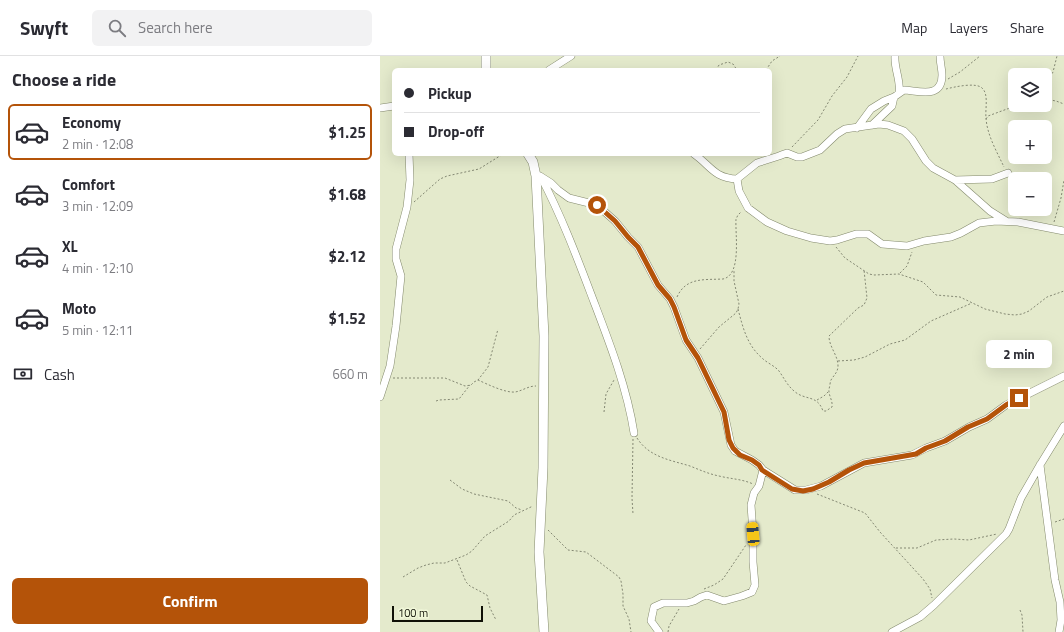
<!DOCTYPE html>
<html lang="en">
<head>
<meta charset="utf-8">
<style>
	:root { --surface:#fff; --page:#f2f2f3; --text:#2b2b33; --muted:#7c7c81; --line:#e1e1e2; --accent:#b45309 }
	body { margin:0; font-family:"Titillium Web",sans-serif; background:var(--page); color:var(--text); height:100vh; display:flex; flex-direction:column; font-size:15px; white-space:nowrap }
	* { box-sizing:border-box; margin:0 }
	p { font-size:13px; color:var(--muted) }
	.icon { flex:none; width:22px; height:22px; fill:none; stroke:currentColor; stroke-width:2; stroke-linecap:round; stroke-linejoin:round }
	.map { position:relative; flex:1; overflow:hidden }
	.side { display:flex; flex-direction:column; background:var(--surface); width:380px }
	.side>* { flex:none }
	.guide { position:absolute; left:12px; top:12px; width:380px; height:88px; border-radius:6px; box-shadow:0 4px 16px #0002; display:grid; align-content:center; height:88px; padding:0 12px; background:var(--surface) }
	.fabs { position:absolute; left:628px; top:12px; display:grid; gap:8px }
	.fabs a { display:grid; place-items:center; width:44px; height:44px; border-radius:6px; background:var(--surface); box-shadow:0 4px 16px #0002; font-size:20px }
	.scale { position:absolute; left:12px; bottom:10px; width:91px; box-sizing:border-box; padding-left:4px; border:2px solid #101107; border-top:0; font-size:11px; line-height:14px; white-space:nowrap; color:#101107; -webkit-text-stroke:3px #f1f8d9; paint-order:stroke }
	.end { position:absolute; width:18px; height:18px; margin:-9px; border:5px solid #b45309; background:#fff; box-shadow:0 0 0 2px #fff }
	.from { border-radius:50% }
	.bubble { position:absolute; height:28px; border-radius:6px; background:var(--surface); box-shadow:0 4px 16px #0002; font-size:13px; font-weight:700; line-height:28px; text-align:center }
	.car { position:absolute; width:12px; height:24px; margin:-12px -6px; border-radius:5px; box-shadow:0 0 3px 1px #0007; background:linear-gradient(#f5c518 24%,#345 0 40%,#f5c518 0 76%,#345 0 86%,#f5c518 0) }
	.guide b { display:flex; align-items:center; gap:14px; height:38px; font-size:15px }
	.guide b+b { border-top:1px solid var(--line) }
	.guide i { width:10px; height:10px; background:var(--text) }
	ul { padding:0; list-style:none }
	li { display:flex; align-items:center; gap:12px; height:56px; margin:0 8px 6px; padding:0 4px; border:2px solid transparent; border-radius:6px }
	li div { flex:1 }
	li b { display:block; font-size:15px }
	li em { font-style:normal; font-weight:700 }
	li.active { border-color:var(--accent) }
	li>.icon { width:36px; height:36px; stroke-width:1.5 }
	h2 { padding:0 12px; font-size:18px; line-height:48px }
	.pay { display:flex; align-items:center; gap:10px; height:44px; padding:0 12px; font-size:15px }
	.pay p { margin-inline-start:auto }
	.primary-button { display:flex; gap:8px; margin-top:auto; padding:8px 12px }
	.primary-button a { flex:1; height:46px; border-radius:6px; background:var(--accent); color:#fff; font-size:16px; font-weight:700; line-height:46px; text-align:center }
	header { display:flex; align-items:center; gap:24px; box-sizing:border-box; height:56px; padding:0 20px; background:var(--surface); border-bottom:1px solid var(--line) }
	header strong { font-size:19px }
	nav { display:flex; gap:22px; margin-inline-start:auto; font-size:14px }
	.search { width:280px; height:36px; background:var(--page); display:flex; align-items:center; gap:10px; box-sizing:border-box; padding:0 14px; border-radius:6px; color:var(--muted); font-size:15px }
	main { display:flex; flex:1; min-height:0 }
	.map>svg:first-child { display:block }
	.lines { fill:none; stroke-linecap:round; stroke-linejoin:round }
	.minor-casing { stroke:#83896c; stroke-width:8 }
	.tertiary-casing { stroke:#83896c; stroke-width:10 }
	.path { stroke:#848873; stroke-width:1; stroke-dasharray:2 2; stroke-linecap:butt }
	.minor { stroke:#fff; stroke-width:7 }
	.tertiary { stroke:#fff; stroke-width:9 }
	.route { stroke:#b45309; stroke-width:5 }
</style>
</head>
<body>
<header>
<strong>Swyft</strong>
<div class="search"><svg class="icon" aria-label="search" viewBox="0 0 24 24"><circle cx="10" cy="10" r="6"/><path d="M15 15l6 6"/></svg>Search here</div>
<nav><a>Map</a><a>Layers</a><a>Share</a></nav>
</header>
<main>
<section class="side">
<h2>Choose a ride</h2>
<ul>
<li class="active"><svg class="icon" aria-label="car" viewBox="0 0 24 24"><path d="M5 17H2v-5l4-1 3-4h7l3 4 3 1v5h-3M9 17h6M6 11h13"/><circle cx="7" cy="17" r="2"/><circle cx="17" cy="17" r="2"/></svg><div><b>Economy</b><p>2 min · 12:08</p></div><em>$1.25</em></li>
<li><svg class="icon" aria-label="car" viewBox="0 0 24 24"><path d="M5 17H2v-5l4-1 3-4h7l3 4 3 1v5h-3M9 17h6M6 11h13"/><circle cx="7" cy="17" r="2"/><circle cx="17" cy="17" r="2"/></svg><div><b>Comfort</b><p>3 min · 12:09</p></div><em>$1.68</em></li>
<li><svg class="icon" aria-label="car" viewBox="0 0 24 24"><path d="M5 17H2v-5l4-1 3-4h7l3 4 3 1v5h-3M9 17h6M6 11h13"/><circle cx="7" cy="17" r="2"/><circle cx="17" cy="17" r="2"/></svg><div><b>XL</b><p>4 min · 12:10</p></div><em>$2.12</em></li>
<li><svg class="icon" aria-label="car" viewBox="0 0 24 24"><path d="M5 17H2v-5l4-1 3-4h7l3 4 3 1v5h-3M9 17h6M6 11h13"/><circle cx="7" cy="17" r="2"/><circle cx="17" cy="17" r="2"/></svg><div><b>Moto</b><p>5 min · 12:11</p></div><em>$1.52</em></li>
</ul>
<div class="pay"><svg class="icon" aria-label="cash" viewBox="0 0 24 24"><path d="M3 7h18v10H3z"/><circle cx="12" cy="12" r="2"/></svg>Cash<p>660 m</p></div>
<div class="primary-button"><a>Confirm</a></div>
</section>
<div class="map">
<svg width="684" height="576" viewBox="0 0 684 576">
	<rect width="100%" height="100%" fill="#e4eacc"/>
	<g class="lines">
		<!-- minor casing -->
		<g class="minor-casing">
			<path id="minor" d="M515 0C514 13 521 24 519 37
				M169 14 191 0
				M0 52 14 50
				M492 69 512 50 514 41
				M477 72 491 53 504 45 514 41 524 34C540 35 562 43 562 19 562 13 560 7 560 0
				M314 98C331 110 334 122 357 123L377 107 399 100 404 98 407 97 417 101H422L440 94 457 78 465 73 499 68 508 69 524 75 532 83 546 105 553 112 575 124 610 155 626 165
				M160 120 171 127 178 134 189 142 217 149 235 165 248 181 258 191 278 229 290 243 294 251 306 284 318 302 344 356 351 389 355 395 372 404 379 409 383 414 379 430 374 437 371 449 373 477V506L375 529 372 536 362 540 344 545 327 539 321 541 314 545 307 547H283L274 551 271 565 279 576
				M161 121C182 161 198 204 214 246 230 288 247 332 254 377
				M357 123 359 135 368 152 387 166 407 175 431 182 450 185 457 184 476 178H488L502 188 527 190 544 185 571 181 581 177 599 167 616 165 638 166 684 175
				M575 124 612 123 628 117
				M0 341 10 310 16 270 21 220 16 203V193L27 151 30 124 29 98
				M660 409 675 524 680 546 681 564 679 576
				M383 414 415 434H426L441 430 484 407 532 399 546 392 565 385 589 371 607 363 626 349 684 320
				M512 576 540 561 554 549 626 478 629 473 641 442 660 409 684 370"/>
		</g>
		<!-- tertiary casing -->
		<g class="tertiary-casing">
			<path id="tertiary" d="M106 14V0
				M148 98 153 106 156 120 164 280 163 412 159 496 164 576"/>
		</g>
		<!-- path -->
		<path class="path" d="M336 14 339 9 348 6 353 8 357 14
			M386 14 392 5 400 0
			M568 23 580 16 600 0
			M566 33C574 31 596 26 602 32 609 38 605 53 606 62 607 79 617 96 624 111
			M665 43 676 45 684 48
			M670 44 667 26 673 16 677 0
			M606 63 608 60 638 49
			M412 91 438 64 452 40 467 21 478 0
			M34 146 60 123 67 120 99 113 123 98
			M674 166 681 142 684 124
			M456 191 465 202 489 218 494 219 519 218 543 226 556 239 580 241 605 253 625 258 635 259 642 258 649 255 667 241 684 235
			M520 217 527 210 532 196
			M297 241C306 221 324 224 343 223 362 219 355 178 356 163L358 159 361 156
			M358 253C363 272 367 289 382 302 387 307 395 310 399 315 404 322 407 329 414 335 425 345 437 338 443 355H446L452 351C453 344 448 339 449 333 450 330 450 326 451 324 454 319 458 316 458 310 458 299 449 291 449 280L478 252 484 249 487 242 484 214
			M320 293 339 271 356 257 358 253 359 248 354 225V214
			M458 305 474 304 485 301 510 288 525 284 551 265 592 247
			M13 322H65L85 330 91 329 94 326 98 324 108 311 118 273
			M98 324C107 328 125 337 135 336 142 335 148 330 156 330
			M437 344 444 340 448 336
			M56 345 59 344 79 343 90 329
			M224 356 226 338 234 324
			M257 382C269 401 290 404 310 410 320 414 329 418 339 420 351 423 362 423 373 428
			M253 383 252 442 253 458
			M70 424 82 433 94 438 128 445 136 452 142 454
			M437 438 485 457 500 476 543 523 550 533 552 542
			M675 466 684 463
			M168 474 188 494 206 496 239 521 241 525 243 538V550L249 563 251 576
			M516 492H537L556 484 574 483 589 484 617 478
			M77 504 86 526 90 530 107 539 110 552 116 564
			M23 521 38 512 46 509 54 507H65L86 499 92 495 105 480 129 465 134 459 153 450
			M324 533 334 529 343 523 366 489
			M640 554 642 559 643 576
			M288 576 289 570 299 553"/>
		<!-- minor -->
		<use href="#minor" class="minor"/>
		<!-- tertiary -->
		<use href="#tertiary" class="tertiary"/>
	</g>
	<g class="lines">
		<!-- route -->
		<path class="route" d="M217 149 235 165 248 181 258 191 278 229 290 243 294 251 306 284 318 302 344 356 349 384 353 392 360 399 372 404 379 409 382 414 412 433 423 435 433 433 449 426 469 414 484 407 536 398 546 392 565 385 588 371 607 363 626 349 639 342"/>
	</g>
</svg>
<div class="fabs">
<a><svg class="icon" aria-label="layers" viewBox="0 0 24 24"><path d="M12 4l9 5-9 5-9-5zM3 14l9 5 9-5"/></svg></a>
<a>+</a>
<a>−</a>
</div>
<div class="scale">100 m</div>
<i class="end from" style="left:217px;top:149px"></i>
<i class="end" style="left:639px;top:342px"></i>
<div class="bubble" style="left:606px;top:284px;width:66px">2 min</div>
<i class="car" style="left:373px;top:478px;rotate:355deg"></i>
<div class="guide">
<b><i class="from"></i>Pickup</b>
<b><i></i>Drop-off</b>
</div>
</div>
</main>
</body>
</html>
